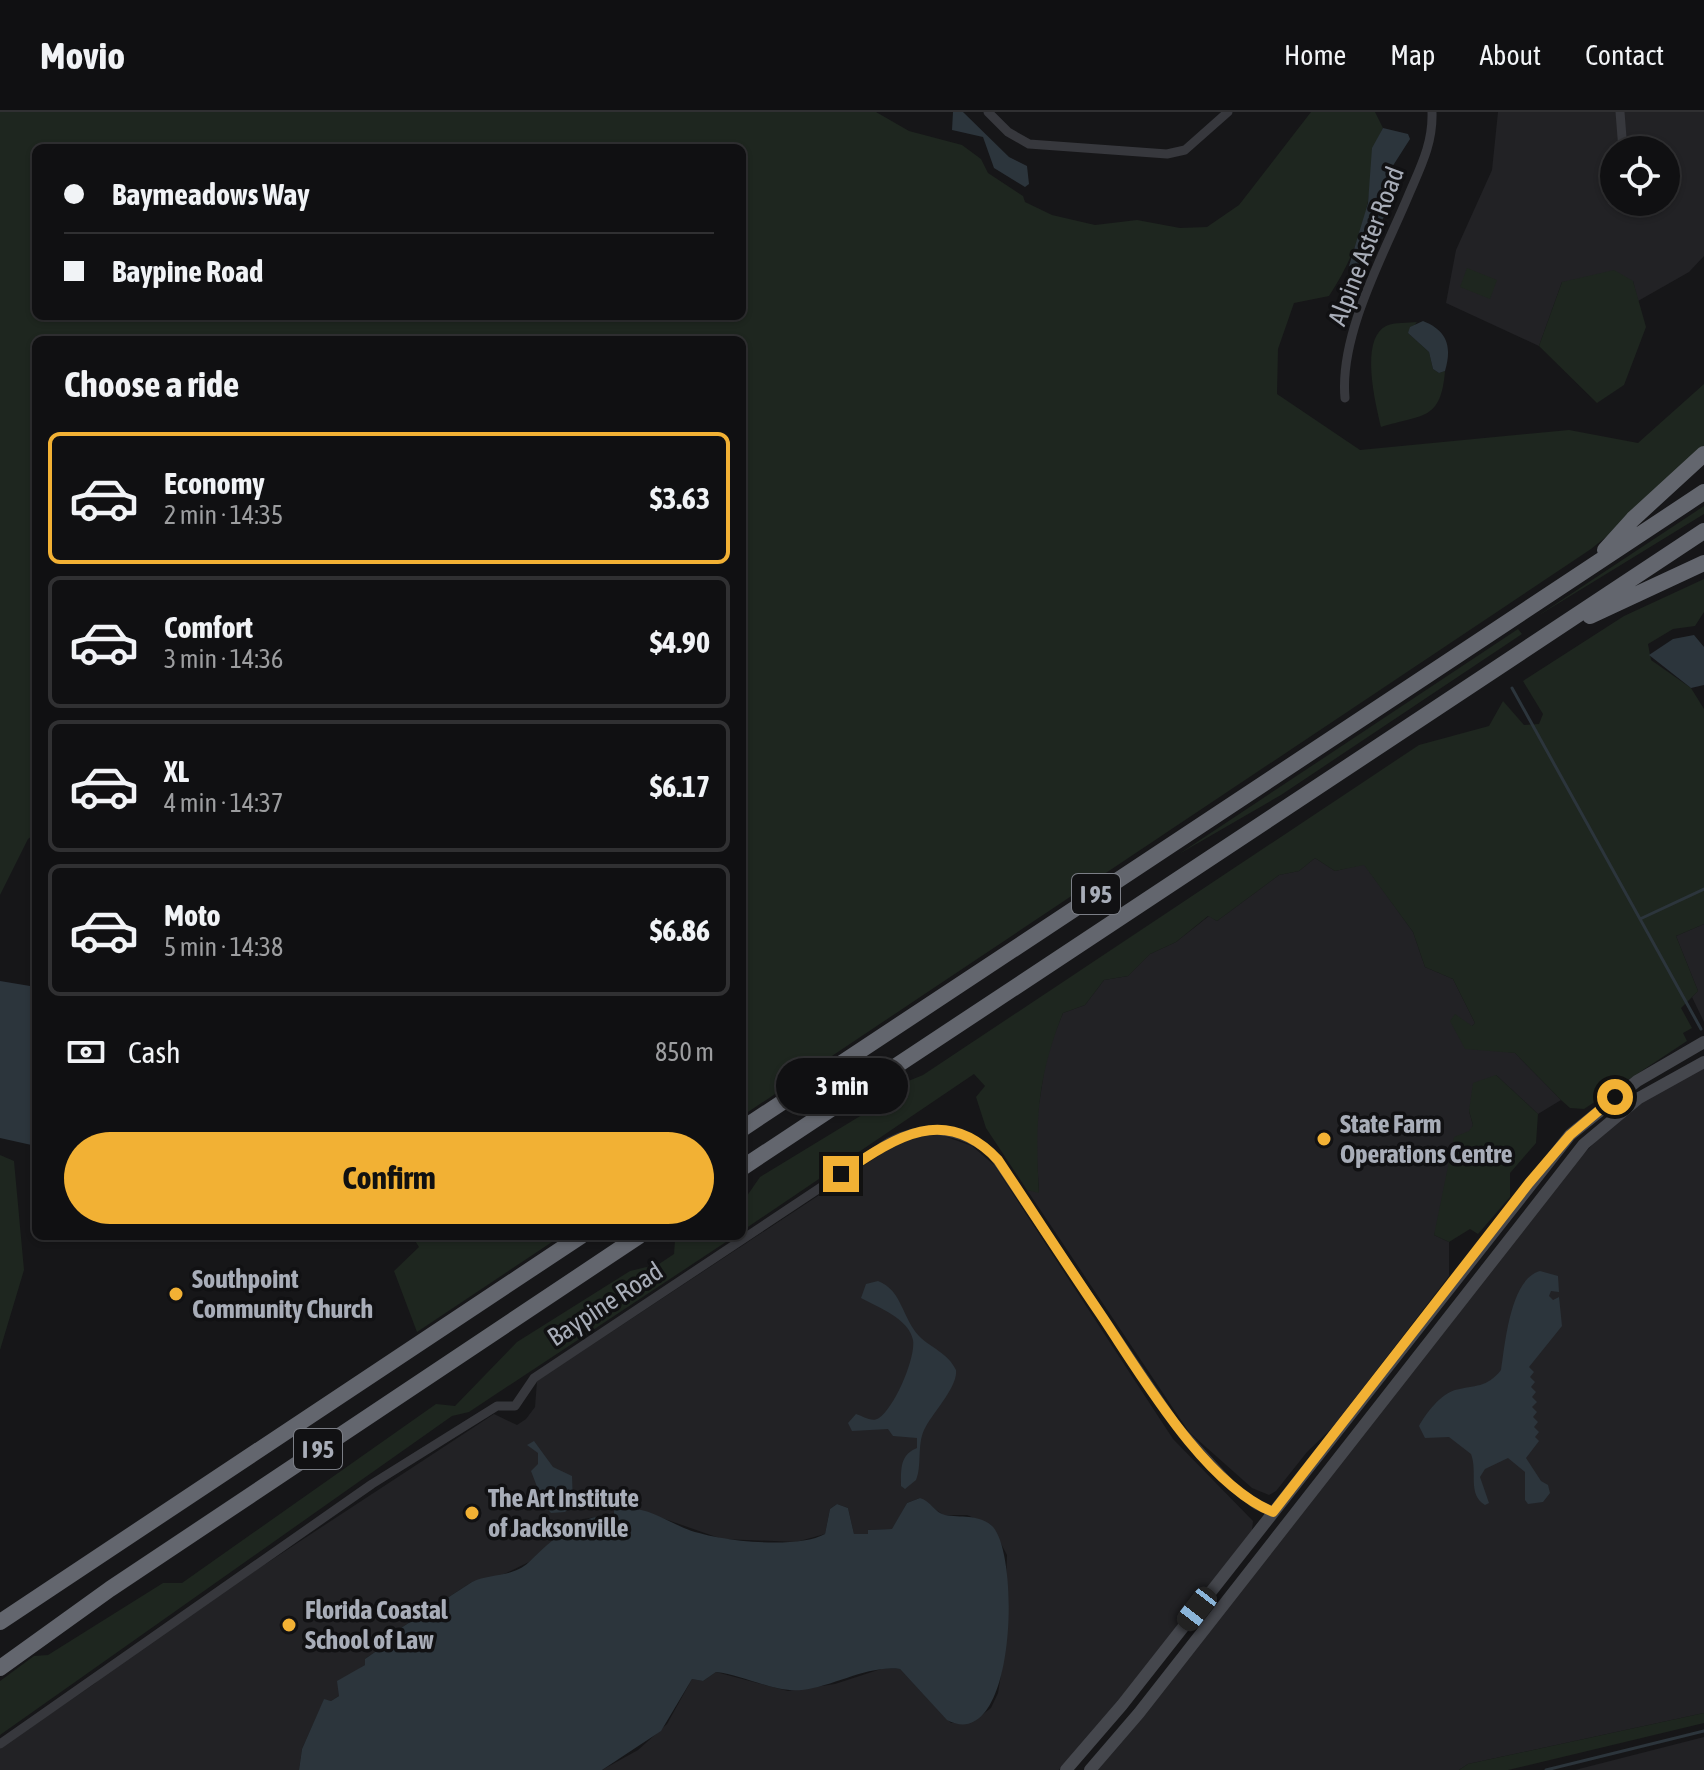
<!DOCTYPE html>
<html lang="en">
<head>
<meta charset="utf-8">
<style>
	:root { --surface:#101012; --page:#19191b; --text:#f1f3f6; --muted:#9c9d9f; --line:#303032; --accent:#f2b134 }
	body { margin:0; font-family:"Asap Condensed",sans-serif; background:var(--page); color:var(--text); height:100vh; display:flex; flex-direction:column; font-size:30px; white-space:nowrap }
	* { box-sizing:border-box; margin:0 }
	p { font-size:26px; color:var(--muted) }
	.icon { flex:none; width:44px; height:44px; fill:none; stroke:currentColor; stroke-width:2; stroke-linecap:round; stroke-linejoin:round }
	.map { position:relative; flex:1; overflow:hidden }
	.side { position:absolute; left:32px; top:224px; width:714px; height:904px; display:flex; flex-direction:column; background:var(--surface); border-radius:12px; box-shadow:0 2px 6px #0004,0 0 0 2px var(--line) }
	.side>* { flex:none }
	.guide { position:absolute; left:32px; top:32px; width:714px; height:176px; border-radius:12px; box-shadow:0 2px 6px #0004,0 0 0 2px var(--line); display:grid; align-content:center; height:176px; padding:0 32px; background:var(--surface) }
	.fabs { position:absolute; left:1600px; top:24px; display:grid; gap:16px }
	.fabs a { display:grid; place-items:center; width:80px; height:80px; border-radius:50%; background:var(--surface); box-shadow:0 2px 6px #0004,0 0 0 2px var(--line); font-size:40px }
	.end { position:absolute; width:36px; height:36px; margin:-18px; border:10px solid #f2b134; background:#111; box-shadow:0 0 0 4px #111 }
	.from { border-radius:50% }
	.bubble { position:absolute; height:56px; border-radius:28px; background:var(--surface); box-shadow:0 2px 6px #0004,0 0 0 2px var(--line); font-size:26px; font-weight:700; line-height:56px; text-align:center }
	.car { position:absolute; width:24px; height:48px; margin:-24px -12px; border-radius:10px; box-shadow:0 0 6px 2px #0007; background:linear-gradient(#222 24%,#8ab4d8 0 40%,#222 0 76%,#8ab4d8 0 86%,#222 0) }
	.guide b { display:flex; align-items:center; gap:28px; height:76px; font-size:30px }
	.guide b+b { border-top:2px solid var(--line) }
	.guide i { width:20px; height:20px; background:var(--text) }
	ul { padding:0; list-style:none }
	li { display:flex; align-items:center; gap:24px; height:132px; margin:0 16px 12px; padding:0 16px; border:4px solid var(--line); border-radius:12px }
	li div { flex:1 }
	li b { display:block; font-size:30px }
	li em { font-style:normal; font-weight:700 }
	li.active { border-color:var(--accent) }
	li>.icon { width:72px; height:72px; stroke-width:1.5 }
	h2 { padding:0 32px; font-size:36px; line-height:96px }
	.pay { display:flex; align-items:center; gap:20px; height:88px; padding:0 32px; font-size:30px }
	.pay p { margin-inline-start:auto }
	.button { display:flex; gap:16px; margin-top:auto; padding:16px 32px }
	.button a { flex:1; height:92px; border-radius:48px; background:var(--accent); color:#111; font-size:32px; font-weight:700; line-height:92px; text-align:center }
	header { display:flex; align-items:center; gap:48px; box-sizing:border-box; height:112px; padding:0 40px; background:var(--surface); border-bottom:2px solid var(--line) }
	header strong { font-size:38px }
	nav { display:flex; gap:44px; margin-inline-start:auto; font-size:28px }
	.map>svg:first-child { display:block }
	.built { fill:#222225; fill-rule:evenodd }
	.green { fill:#1e261f; fill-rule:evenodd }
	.water { fill:#2c353c }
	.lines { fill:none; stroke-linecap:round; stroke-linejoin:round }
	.stream { stroke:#2c353c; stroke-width:3 }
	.street { stroke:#37383d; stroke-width:9 }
	.secondary { stroke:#45474d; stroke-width:12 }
	.highway { stroke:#63666e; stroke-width:16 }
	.route { stroke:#f2b134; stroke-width:10 }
	.poi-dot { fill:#f2b134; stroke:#111113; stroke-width:3 }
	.labels { text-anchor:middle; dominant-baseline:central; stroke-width:7; stroke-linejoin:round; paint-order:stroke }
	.shield { fill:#111113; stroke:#7b7e86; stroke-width:2 }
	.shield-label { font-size:24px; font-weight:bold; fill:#a8adb8 }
	.street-label { font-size:26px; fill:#a8adb8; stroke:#111113 }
	.poi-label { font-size:26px; font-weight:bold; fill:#a8adb8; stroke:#111113; text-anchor:start }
</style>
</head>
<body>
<header>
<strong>Movio</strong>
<nav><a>Home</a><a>Map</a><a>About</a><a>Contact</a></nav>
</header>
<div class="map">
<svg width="1704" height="1658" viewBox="0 0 1704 1658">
	<rect width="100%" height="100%" fill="#161618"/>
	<!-- built -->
	<path class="built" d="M1498 0H1704V144L1689 160 1638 189 1633 169 1562 170 1539 234 1446 191 1456 138 1492 58ZM1614 38H1666V90H1614Z
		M1315 746 1335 759 1364 752 1413 820 1425 855 1453 867 1475 911 1472 914 1501 939 1515 941 1561 988 1538 1002 1496 963 1469 999 1473 1013 1434 1123 1449 1130V1164L1333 1315 1307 1340 1276 1379 1269 1383 1252 1376 1189 1320 1027 1078 1039 1080 1035 1018 1047 940 1063 901 1085 893 1104 868 1128 864 1150 842 1176 830 1209 804 1217 809 1279 763 1299 759Z
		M1704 812V910L1692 885 1698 879 1676 824Z
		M1704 955V1601L1468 1652 1459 1658H1097L1568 1058 1597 1028 1648 986Z
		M920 1024H944L972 1034 994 1053 1173 1327 1253 1409 1252 1419 1110 1599 1059 1658H602L638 1638 667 1612 692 1567 703 1569 716 1560 788 1579 835 1572 881 1557H900L951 1611 974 1609 991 1596 998 1581 1003 1550 1007 1443 991 1413 967 1403H943L920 1386 907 1391 893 1417 868 1418V1422H854L848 1396 837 1392 830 1397 825 1422 796 1430 722 1427 659 1405 615 1402 583 1407 529 1450 498 1465 472 1470 387 1525 385 1533 365 1547V1553L340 1569 339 1584 331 1589 324 1588 302 1637 299 1658H0V1636L94 1572 128 1542 494 1302 517 1313 526 1307 535 1295 537 1269 892 1035Z
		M1704 1625V1658H1575Z"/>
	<!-- green -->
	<path class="green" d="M0 0H876L909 19 962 33 981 47 988 61 1023 84 1025 90 1052 103 1095 113 1137 108 1180 116 1207 115 1239 93 1311 0H1375L1383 16C1368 43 1373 60 1368 89 1362 123 1348 155 1329 184L1294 191 1278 237 1277 282 1360 338 1569 318 1638 331 1704 272V336L1626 409 1591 437 742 1004V228H36V721L28 727 0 783ZM36 36H742V204H36Z
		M1467 156 1497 168 1490 187 1460 175Z
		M1614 158 1633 169 1646 215 1624 273 1597 291 1539 234 1562 170Z
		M1417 210 1408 221 1429 240 1433 257 1439 261 1445 259C1441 309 1423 302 1381 315 1376 293 1359 228 1386 214 1394 210 1409 211 1417 210Z
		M1704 394V402L1536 505Z
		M1704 467V500L1695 514 1673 517 1648 532 1651 548 1691 576 1704 597V812L1676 824 1698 879 1681 896 1692 916 1683 921 1687 929 1584 997 1570 996 1561 988 1515 941 1465 937 1450 909 1455 902 1472 914 1475 911 1453 867 1425 855 1413 820 1364 753 1335 759 1315 746 1299 759 1279 763 1217 809 1208 804 1176 830 1150 842 1128 864 1104 868 1085 893 1063 901C1037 965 1035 1013 1039 1081L1027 1078 986 1016 976 985 985 974 974 962 742 1119V1091L760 1065 870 998 879 981 923 963 1419 633 1489 614 1503 589 1524 613 1539 612 1543 602 1523 569 1624 504Z
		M1518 517 1522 522 1281 683 1179 742Z
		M1496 963 1538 1002 1536 1031 1510 1061V1085L1478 1122 1470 1117 1449 1130 1434 1123 1454 1025 1469 1019 1473 1013 1469 999 1473 971Z
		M0 1043 14 1049 24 1158 0 1238Z
		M412 1124H561L417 1220 394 1159 419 1135Z
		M682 1124H735L469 1300 452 1304 0 1623V1569L34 1544 48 1543 163 1471H182L436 1292 455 1294 517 1230 630 1159 659 1152 674 1142 675 1128Z
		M1704 1601V1611L1508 1658H1459L1468 1652Z"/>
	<!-- water -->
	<path class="water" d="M953 0H963L1009 45 1027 54 1029 72 1025 75 994 56 983 25 952 18Z
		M1383 16 1408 22 1410 27 1387 63 1393 76 1386 101 1359 152 1349 154 1368 91 1372 36Z
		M1423 209C1448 219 1452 235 1445 259L1439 261 1433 257 1429 240 1408 221 1410 215Z
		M1694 523 1704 535V573L1691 576 1649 543 1673 527Z
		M0 869 36 875V1034L0 1026Z
		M1540 1159 1558 1164 1559 1180 1551 1179 1549 1184 1553 1188 1559 1185 1562 1214 1529 1255 1534 1260 1530 1265 1535 1270 1531 1275 1536 1280 1532 1285 1537 1290 1532 1295 1537 1300 1533 1305 1538 1310 1534 1315 1539 1320 1535 1325 1539 1329 1526 1346 1541 1369 1548 1373 1550 1381 1543 1390 1528 1392 1525 1388V1360L1508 1346 1485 1357 1480 1365 1489 1391 1485 1393C1467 1382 1478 1360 1471 1342L1449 1325 1425 1326 1419 1314C1426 1301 1441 1282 1455 1278 1475 1273 1487 1276 1501 1258 1505 1233 1510 1167 1540 1159Z
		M878 1169C902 1178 902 1206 919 1224 931 1236 948 1241 956 1258 958 1275 932 1301 924 1318 917 1333 922 1354 916 1368L905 1377 901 1374C901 1356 900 1343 917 1336V1326L893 1324 888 1317 852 1319 848 1311 856 1302C863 1304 872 1311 879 1306 895 1295 916 1245 913 1228 909 1207 878 1195 861 1186L866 1172Z
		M534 1329 553 1355 572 1364 573 1393 565 1400 551 1401 544 1393 531 1359 538 1352V1341L527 1333Z
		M920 1386C931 1389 935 1401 945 1403 961 1406 977 1402 991 1413 1021 1437 1017 1645 947 1608L900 1557C867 1553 835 1574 802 1578 775 1581 744 1563 716 1560L703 1569 692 1567 661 1619 602 1658H299L302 1637 324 1587 331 1589 339 1584 337 1569 365 1553V1547L385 1533 387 1525 472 1470C490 1461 512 1466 529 1450 554 1426 577 1404 614 1402V1398C641 1391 661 1406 684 1416 714 1429 796 1438 825 1422L830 1397 837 1392 848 1396 854 1422H868V1418L892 1417 907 1391Z"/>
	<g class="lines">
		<!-- stream -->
		<path class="stream" d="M1512 576 1701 917
			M1640 807 1704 777
			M1546 1658 1704 1619"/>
		<!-- street -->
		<path class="street" d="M988 0 1008 20 1029 32 1167 42 1185 38 1228 0
			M1620 0 1623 38
			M1612 89 1614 83
			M1345 286C1339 222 1385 140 1409 82 1421 54 1433 31 1432 0
			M0 1632 372 1372 497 1294H515L534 1266 889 1030C924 1012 959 1016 991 1040L1177 1314 1234 1376 1256 1393 1273 1400"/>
		<!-- secondary -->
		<path class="secondary" d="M1066 1658 1122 1593 1570 1023 1637 969 1704 930
			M1090 1658 1139 1601 1584 1032 1639 986 1704 950"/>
		<!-- highway -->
		<path class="highway" d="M1605 438 1633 407 1704 342
			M1590 504 1704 451
			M742 1017 1704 380
			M742 1056 1704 419
			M0 1510 581 1124
			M0 1556 110 1477 639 1124"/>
	</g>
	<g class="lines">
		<!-- route -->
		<path class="route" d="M841 1062C893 1027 944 990 998 1048 1032 1099 1065 1150 1099 1200 1141 1262 1203 1371 1273 1400L1529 1071 1570 1023 1615 985"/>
	</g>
	<!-- markers -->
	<g class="poi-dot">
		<circle cx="1324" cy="1027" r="8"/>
		<circle cx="176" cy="1182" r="8"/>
		<circle cx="472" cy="1401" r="8"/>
		<circle cx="289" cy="1513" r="8"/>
	</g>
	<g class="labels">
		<!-- shield labels -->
		<g class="shield">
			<rect x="1072" y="762" width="48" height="40" rx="6"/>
			<rect x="294" y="1317" width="48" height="40" rx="6"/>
		</g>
		<g class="shield-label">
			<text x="1096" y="782">I 95</text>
			<text x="318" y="1337">I 95</text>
		</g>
		<!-- street labels -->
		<g class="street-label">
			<text transform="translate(1366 134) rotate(-69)">Alpine Aster Road</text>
			<text transform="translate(605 1192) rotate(-33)">Baypine Road</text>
		</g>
		<!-- poi labels -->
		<g class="poi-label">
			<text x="1340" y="1012">State Farm<tspan x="1340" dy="30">Operations Centre</tspan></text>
			<text x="192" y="1167">Southpoint<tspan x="192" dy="30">Community Church</tspan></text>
			<text x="488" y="1386">The Art Institute<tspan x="488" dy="30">of Jacksonville</tspan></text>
			<text x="305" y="1498">Florida Coastal<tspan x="305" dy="30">School of Law</tspan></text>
		</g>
	</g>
</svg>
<div class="fabs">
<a><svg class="icon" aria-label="locate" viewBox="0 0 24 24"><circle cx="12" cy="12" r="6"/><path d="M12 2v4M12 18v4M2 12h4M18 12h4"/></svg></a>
</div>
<i class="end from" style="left:1615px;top:985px"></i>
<i class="end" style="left:841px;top:1062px"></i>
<div class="bubble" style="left:776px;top:946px;width:132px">3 min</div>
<i class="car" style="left:1197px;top:1497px;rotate:218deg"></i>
<div class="guide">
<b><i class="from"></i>Baymeadows Way</b>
<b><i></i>Baypine Road</b>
</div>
<section class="side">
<h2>Choose a ride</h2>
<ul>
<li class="active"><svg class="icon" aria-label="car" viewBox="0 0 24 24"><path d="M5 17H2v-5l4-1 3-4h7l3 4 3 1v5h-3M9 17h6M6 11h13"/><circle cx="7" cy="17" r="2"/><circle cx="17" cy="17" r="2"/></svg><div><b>Economy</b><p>2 min · 14:35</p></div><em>$3.63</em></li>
<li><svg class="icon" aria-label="car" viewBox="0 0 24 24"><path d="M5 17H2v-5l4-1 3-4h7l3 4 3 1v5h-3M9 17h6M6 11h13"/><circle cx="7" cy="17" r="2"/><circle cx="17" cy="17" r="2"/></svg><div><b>Comfort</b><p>3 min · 14:36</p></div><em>$4.90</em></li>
<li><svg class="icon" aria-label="car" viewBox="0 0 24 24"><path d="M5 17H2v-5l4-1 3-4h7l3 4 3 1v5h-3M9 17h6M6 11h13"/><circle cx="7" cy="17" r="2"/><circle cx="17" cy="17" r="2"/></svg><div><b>XL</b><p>4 min · 14:37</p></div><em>$6.17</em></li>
<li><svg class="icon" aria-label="car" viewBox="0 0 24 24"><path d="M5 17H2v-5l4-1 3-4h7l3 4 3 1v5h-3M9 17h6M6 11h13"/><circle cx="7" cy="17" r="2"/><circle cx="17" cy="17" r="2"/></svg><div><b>Moto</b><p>5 min · 14:38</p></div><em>$6.86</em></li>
</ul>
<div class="pay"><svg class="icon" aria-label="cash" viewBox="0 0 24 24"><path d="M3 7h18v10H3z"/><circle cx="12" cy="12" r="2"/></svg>Cash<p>850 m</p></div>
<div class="button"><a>Confirm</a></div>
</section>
</div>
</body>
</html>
